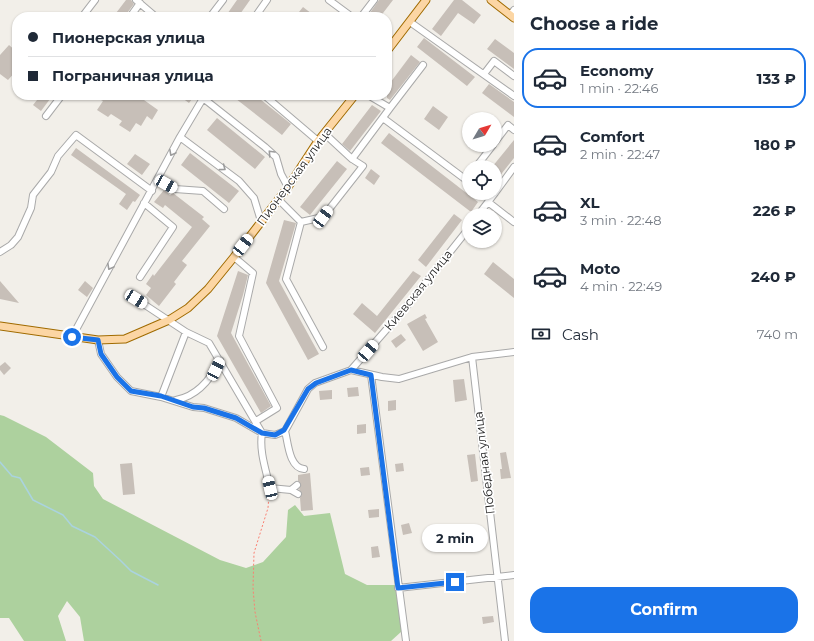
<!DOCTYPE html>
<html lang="en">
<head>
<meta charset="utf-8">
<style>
	:root { --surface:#fff; --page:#f6f6f7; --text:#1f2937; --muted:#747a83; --line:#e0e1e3; --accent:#1a73e8 }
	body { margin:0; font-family:Montserrat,sans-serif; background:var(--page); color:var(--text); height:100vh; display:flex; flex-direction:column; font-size:15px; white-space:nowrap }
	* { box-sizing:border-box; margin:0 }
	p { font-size:13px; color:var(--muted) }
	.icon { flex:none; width:22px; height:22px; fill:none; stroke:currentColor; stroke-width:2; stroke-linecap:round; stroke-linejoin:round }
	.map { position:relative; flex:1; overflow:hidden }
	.side { display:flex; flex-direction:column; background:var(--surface); width:300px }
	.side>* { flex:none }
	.top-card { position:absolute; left:12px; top:12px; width:380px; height:88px; border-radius:16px; box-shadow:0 1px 3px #0004; display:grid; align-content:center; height:88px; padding:0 16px; background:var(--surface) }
	.needle { width:26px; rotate:52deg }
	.controls { position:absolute; left:462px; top:112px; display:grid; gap:8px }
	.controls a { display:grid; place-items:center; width:40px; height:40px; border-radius:50%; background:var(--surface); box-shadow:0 1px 3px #0004; font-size:20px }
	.end { position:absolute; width:18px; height:18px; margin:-9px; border:5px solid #1a73e8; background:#fff; box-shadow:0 0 0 2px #fff }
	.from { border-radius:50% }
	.bubble { position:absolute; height:28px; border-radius:14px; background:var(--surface); box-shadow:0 1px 3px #0004; font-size:13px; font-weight:700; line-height:28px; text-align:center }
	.car { position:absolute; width:12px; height:24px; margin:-12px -6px; border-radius:5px; box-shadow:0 0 3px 1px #0007; background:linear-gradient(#fff 24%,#345 0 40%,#fff 0 76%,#345 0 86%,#fff 0) }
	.top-card b { display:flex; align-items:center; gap:14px; height:38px; font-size:15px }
	.top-card b+b { border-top:1px solid var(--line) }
	.top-card i { width:10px; height:10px; background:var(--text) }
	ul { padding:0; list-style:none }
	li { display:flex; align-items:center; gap:12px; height:60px; margin:0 8px 6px; padding:0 8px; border:2px solid transparent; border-radius:16px }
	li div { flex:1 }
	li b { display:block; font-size:15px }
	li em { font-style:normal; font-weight:700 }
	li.on { border-color:var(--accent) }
	li>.icon { width:36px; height:36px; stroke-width:1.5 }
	h2 { padding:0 16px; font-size:18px; line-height:48px }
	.pay { display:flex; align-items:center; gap:10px; height:44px; padding:0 16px; font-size:15px }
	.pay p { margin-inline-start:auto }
	.button { display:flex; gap:8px; margin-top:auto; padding:8px 16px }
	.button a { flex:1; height:46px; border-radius:16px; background:var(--accent); color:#fff; font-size:16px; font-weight:700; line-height:46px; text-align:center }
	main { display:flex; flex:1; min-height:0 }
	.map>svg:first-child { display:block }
	.forest { fill:#add19e }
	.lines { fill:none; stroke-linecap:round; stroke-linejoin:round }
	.stream { stroke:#aad3df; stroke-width:1.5 }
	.building { fill:#c7bfb8 }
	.minor-casing { stroke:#a9a9a9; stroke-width:8 }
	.major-casing { stroke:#a06b00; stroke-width:9 }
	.path { stroke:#fa8072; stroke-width:1; stroke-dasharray:2 2; stroke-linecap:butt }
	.minor { stroke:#fff; stroke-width:6 }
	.major { stroke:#fcd6a4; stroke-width:7 }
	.oneway { stroke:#9c9c9c }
	.route { stroke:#1a73e8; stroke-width:5 }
	.labels { text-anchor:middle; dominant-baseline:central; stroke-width:3.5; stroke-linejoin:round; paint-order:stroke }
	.street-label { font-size:12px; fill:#222; stroke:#fff }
</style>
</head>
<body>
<main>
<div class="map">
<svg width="514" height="641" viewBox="0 0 514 641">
	<rect width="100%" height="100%" fill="#f2efe9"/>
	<!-- forest -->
	<path class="forest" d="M0 415 4 416 46 437 93 473 94 486 103 499 220 560 246 568 263 562 286 537 288 510 295 505 304 516 330 513 345 574 367 585H395L402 631 391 641H84L80 617 67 601 58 616 66 641H24L9 618H0Z"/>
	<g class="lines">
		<!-- stream -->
		<path class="stream" d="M0 462 12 476 20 478 33 500 63 515 72 526 95 537 120 560 131 571 158 585"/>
	</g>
	<!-- building -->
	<path class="building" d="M126 0H131L134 4 124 17H113Z
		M237 0H250L238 17H225Z
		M379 0H393L380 17H367Z
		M454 0H462L481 15 474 24 458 13 441 36 432 29Z
		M303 7 316 17H295Z
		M424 38 475 77 467 86 417 47Z
		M495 39 514 53V69L487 49Z
		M9 45 17 52V70L8 80 0 74V55Z
		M411 55 420 62 390 100 387 98V87Z
		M489 84 514 102V117L482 93Z
		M41 95H53L41 111 33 105Z
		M101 95H137L158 110 152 120 147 116 141 126 136 123 130 132 119 125 122 121 111 114 108 117 97 110 103 101 99 99Z
		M178 95H195L189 103Z
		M231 95H255L291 124 282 135Z
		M372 105 381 111 350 151 342 144Z
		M433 106 448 117 439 130 424 119Z
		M217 118 265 157 255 169 207 130Z
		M389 133 478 202 471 212 381 143Z
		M514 140V158L495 182V167H492Z
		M76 148 140 195 135 202 133 201 127 210 119 204 126 194 71 155Z
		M190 153 239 191 229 203 181 165Z
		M135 154 150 164 142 175 127 164Z
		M337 161 347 169 310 215 300 207Z
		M371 169 380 176 374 185 365 178Z
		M164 190 170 195 173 193 204 217 202 219 210 226 182 261 187 265 174 282 176 284 159 306 146 295 151 288 146 284 153 274 154 276 192 227 165 205 163 208 154 202Z
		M454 214 462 220 426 267 418 260Z
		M284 220 296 223 279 281 319 354 308 360 266 283Z
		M493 262 514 279V298L484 274Z
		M238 271 248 275 243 295 231 333 271 406 261 413 217 336Z
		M413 271 421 276 375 333 353 314 362 303 377 316Z
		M0 281 19 303 0 299Z
		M85 281 93 288 87 297 78 290Z
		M425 314 427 318 425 319 438 342 423 351 407 324Z
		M401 334 406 340 396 348 391 341Z
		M5 362 11 368 4 375 0 370V366Z
		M464 379 467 400 455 402 453 380Z
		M358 387 359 396 348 397 347 388Z
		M332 390V399L320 400 319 391Z
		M396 400V410L388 411V401Z
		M366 424V433L357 434V425Z
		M506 452 511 478 501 479 500 469H502L500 453Z
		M475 454 478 481 471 482 467 455Z
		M132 463 135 494 123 495 120 464Z
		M403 463 404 471 396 472 395 464Z
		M369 467 370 475 361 476 360 468Z
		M310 473 313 510 301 511 300 498 302 494 299 489 301 485 298 481V475Z
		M379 509V517L369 518 368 510Z
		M409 523 412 533 403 535 401 525Z
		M378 546 380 557 372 558 371 547Z
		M493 616 494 622 483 624 482 617Z"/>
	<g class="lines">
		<!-- minor casing -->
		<g class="minor-casing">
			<path id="minor" d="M136 0 156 17
				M329 0 352 17
				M510 15 514 10
				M82 17 95 0
				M130 17 140 3
				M210 17 223 0
				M255 17 267 0
				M361 17 374 0
				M410 22 514 96
				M484 74 494 61 514 76
				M264 95 318 141
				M203 98 265 147 276 157 281 174 288 187
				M390 108 423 65
				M46 116 62 95
				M383 118 469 182
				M180 137 239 181 254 198 261 221
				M495 142 508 125 514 130
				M352 159 390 108 368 95
				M476 167 493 145
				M158 180 175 189 203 191 224 209
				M484 193 491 198
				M495 193 514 167
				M278 199 301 222 286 279 323 347
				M488 202 514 222
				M478 215 495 193
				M301 222 323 217 363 166 352 159 325 134
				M0 252 11 245 18 237 31 208 33 195 51 172 58 156 76 135 152 191
				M234 257 253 273 239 336 277 408 256 421
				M140 277 173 227 144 203
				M136 299 186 332 209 343 262 433 275 435 285 431 308 389 315 383 351 370 407 306 469 228
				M72 337 180 137 205 95
				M98 340 101 354 117 377 131 391 161 397 193 407 204 408 236 418 262 433C259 451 266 470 270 488L291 490 297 485
				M472 357 505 641
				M351 370 382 377 399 379 472 357 514 352
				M371 375 406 641
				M161 397 186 332
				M176 400C197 396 211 379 220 360
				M285 431C288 442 289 468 304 469
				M291 490 298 494
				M398 588 514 575"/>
		</g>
		<!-- major casing -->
		<g class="major-casing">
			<path id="major" d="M491 0 514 18
				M387 51 426 0
				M0 326 98 340 125 339 169 320 188 308 208 289 234 257 288 187 318 141 355 95"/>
		</g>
		<!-- path -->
		<path class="path" d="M261 641 255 612 253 588 254 553 268 508 269 495"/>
		<!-- minor -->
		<use href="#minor" class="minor"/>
		<!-- major -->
		<use href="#major" class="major"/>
	</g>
	<!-- one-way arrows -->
	<defs><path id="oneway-chevron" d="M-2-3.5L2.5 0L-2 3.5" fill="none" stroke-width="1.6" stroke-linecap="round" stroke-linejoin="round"/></defs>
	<g class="oneway">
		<use href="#oneway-chevron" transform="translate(172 153) rotate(118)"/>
		<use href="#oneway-chevron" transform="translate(271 153) rotate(-133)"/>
		<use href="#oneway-chevron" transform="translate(223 168) rotate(37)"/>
		<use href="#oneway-chevron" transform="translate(110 267) rotate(118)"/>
	</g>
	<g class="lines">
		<!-- route -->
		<path class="route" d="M72 337 98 340 101 354 117 377 131 391 161 396 193 407 204 408 236 418 262 433 275 435 284 430 308 389 316 383 351 370 371 375 398 588 455 582"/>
	</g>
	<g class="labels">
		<!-- street labels -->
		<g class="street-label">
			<text transform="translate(294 176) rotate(-54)">Пионерская улица</text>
			<text transform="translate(418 290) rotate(-51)">Киевская улица</text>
			<text transform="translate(484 463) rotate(-97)">Победная улица</text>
		</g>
	</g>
</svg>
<div class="controls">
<a><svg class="needle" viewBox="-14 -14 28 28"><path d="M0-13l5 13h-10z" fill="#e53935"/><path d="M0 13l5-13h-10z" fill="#747a83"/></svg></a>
<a><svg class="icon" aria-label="locate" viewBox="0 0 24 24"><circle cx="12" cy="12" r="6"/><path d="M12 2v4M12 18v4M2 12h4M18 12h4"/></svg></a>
<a><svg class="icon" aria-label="layers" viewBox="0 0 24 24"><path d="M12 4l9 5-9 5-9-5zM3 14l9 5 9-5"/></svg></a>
</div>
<i class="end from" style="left:72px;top:337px"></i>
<i class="end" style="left:455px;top:582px"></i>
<div class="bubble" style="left:422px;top:524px;width:66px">2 min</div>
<i class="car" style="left:166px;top:184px;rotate:119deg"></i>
<i class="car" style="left:323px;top:217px;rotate:37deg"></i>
<i class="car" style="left:243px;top:245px;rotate:38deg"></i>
<i class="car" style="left:136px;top:299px;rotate:122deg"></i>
<i class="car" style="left:368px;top:351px;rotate:41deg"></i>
<i class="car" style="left:216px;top:369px;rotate:26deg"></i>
<i class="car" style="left:270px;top:488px;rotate:347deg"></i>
<div class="top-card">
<b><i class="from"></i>Пионерская улица</b>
<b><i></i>Пограничная улица</b>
</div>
</div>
<section class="side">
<h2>Choose a ride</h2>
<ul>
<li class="on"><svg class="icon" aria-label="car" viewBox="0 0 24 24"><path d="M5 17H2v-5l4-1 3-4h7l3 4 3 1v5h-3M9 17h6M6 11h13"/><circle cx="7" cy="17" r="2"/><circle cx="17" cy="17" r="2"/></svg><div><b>Economy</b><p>1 min · 22:46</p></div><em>133 ₽</em></li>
<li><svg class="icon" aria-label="car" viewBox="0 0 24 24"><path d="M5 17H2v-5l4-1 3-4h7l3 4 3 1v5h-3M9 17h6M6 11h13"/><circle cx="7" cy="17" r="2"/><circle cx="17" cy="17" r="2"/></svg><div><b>Comfort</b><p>2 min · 22:47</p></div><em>180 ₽</em></li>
<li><svg class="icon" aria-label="car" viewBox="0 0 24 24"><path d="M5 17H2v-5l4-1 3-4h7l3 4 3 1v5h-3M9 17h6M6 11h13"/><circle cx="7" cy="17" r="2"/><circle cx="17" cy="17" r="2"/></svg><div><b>XL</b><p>3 min · 22:48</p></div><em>226 ₽</em></li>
<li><svg class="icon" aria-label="car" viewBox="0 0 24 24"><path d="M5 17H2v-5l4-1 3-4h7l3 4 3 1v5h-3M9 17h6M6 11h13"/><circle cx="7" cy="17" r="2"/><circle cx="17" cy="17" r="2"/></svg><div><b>Moto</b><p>4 min · 22:49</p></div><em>240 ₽</em></li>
</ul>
<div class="pay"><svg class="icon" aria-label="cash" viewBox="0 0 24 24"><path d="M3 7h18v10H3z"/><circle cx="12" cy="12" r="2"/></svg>Cash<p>740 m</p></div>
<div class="button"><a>Confirm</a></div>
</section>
</main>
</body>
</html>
